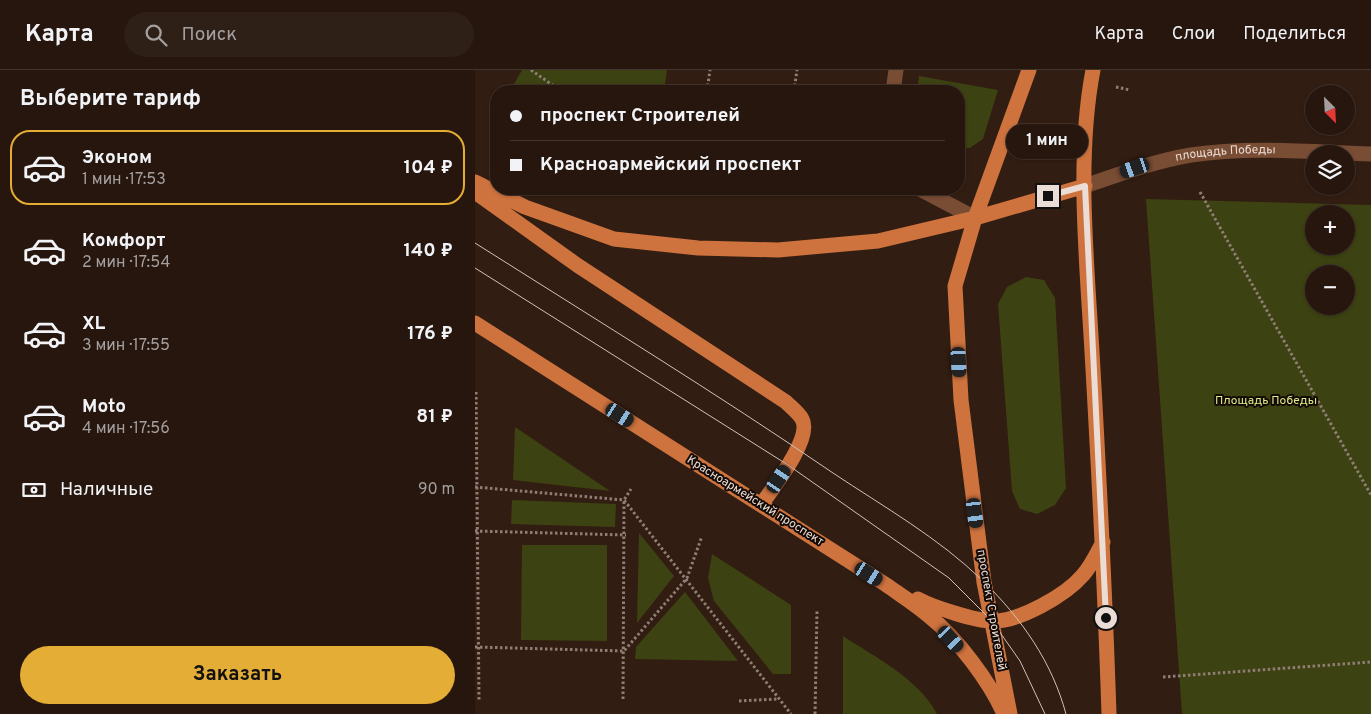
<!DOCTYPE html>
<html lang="ru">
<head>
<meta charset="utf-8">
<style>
	:root { --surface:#26160e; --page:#2e1f17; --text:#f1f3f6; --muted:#a49f9e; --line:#42352e; --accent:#e4ad35 }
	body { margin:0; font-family:Overpass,sans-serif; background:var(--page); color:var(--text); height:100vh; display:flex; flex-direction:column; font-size:19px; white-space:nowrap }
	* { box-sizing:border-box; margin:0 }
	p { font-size:16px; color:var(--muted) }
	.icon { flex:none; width:28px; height:28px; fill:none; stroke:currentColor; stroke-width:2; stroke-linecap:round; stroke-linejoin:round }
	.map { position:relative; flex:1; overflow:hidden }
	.details { display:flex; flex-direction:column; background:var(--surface); width:475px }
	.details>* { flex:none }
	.top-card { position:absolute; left:15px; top:15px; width:475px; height:110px; border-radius:20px; box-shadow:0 1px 4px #0004,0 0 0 1px var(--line); display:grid; align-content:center; height:110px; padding:0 20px; background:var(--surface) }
	.needle { width:32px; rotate:156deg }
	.buttons { position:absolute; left:830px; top:15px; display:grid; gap:10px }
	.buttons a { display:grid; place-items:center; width:50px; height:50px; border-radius:50%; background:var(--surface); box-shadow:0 1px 4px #0004,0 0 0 1px var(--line); font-size:25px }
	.end { position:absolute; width:22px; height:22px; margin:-11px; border:6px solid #ebdcd5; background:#111; box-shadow:0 0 0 2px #111 }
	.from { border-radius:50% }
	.bubble { position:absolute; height:35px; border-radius:18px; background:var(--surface); box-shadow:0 1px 4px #0004,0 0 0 1px var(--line); font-size:16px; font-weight:700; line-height:35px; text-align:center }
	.car { position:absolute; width:15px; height:30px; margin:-15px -8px; border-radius:6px; box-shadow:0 0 4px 1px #0007; background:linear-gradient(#222 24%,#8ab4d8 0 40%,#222 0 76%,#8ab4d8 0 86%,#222 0) }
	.top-card b { display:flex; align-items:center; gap:18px; height:48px; font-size:19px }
	.top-card b+b { border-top:1px solid var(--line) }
	.top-card i { width:12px; height:12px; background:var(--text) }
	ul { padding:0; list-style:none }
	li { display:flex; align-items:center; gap:15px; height:75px; margin:0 10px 8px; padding:0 10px; border:2px solid transparent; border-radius:20px }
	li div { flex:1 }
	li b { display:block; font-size:19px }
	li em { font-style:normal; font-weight:700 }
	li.active { border-color:var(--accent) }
	li>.icon { width:45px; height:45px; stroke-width:1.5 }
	h2 { padding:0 20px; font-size:22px; line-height:60px }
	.pay { display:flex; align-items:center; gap:12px; height:55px; padding:0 20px; font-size:19px }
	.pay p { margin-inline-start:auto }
	.primary-button { display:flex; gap:10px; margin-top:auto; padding:10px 20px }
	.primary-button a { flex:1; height:58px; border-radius:30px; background:var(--accent); color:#111; font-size:20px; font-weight:700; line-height:58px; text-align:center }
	header { display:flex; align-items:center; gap:30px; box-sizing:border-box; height:70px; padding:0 25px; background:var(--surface); border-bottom:1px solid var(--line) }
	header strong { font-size:24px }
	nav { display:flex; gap:28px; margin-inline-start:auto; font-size:18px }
	.search { width:350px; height:45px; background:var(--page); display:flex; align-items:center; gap:12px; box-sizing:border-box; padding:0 18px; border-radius:28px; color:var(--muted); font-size:19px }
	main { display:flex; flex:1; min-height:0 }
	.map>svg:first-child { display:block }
	.green { fill:#3c4211; fill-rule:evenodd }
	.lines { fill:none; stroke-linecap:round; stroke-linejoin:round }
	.path { stroke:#907e75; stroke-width:3; stroke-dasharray:2.5 2.5; stroke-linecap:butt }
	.minor { stroke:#794c34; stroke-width:15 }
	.major { stroke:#ce733e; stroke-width:15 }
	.tram { stroke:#d1c1ba; stroke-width:1 }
	.route { stroke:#ebdcd5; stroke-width:6 }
	.labels { text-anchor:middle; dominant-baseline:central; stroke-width:4; stroke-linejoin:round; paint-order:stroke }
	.street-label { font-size:12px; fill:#ebdcd5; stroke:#130a06 }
	.park-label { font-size:12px; fill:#deed88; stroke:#130a06 }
</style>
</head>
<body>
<header>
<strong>Карта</strong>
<div class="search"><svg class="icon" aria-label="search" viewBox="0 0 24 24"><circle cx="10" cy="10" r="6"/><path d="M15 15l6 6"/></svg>Поиск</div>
<nav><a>Карта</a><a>Слои</a><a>Поделиться</a></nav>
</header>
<main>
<section class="details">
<h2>Выберите тариф</h2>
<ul>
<li class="active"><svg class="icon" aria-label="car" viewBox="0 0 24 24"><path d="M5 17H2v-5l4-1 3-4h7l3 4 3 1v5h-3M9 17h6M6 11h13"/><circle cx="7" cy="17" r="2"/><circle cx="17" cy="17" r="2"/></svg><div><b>Эконом</b><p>1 мин · 17:53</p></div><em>104 ₽</em></li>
<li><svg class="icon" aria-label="car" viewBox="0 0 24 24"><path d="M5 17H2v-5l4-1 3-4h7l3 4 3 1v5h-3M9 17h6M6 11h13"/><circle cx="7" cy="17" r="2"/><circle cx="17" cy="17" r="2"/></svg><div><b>Комфорт</b><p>2 мин · 17:54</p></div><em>140 ₽</em></li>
<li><svg class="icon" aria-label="car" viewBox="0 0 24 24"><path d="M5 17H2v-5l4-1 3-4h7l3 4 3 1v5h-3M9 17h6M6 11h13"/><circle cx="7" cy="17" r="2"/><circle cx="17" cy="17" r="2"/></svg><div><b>XL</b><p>3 мин · 17:55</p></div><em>176 ₽</em></li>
<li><svg class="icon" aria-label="car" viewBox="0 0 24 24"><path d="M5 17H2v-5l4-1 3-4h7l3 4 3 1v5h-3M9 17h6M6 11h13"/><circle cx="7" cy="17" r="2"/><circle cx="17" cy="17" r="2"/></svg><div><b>Moto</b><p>4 мин · 17:56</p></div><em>81 ₽</em></li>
</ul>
<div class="pay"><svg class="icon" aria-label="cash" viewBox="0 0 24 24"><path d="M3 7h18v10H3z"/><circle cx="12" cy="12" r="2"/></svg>Наличные<p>90 m</p></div>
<div class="primary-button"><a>Заказать</a></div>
</section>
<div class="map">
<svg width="896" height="644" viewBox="0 0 896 644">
	<rect width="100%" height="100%" fill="#321d12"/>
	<!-- green -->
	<path class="green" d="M47 0H192L189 21H35Z
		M444 6 523 20 508 69 495 78H484V21H442Z
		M671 129 896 135V644H707ZM839 144H871V176H839ZM839 204H871V236H839Z
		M551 207 569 210 580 228 591 418 580 435 562 444 545 439 537 421 523 234 532 217Z
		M40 357 135 421 38 410Z
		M37 430 141 434 140 457 36 454Z
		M164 463 199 506 162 553Z
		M47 475H132V571L46 570Z
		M237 484 316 535V604H298L239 531 233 508Z
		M210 522 263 591 160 589 161 577Z
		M368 566C400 587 444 609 462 644H368Z"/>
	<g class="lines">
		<!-- path -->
		<path class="path" d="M56 0 86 21
			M641 17 655 20
			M232 21 235 0
			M319 21 322 0
			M725 122 896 425
			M1 322 4 630
			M0 417 149 430 316 644
			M0 461 151 465
			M0 577 149 581 212 508 227 466
			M688 607 896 592
			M148 629 149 430 156 419
			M264 631 302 629
			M340 644 342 541"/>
		<!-- minor -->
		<g class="minor">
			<path d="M418 21 421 0"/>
			<path id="s1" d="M610 116C645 104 680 91 716 85 775 76 837 82 896 84"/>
			<path d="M445 119 500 148"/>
		</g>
		<!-- major -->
		<path class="major" d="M618 0C601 88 612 193 617 282 624 403 630 523 634 644
			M0 112 50 137 139 169 223 178 303 180 403 171 500 148 610 116
			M0 122 102 195 311 332C316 337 324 343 327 349 338 368 297 419 286 435
			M0 253 410 514C424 524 440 534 454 546 482 568 515 612 529 644
			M443 529C458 537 500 551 517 551 544 552 591 525 608 505 616 496 622 483 628 472
			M535 644 509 512 486 330 480 216 500 148 554 0"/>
		<!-- tram -->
		<path class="tram" d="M0 173C120 249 241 323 358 403 409 437 464 468 508 511 547 549 577 592 591 644
			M0 198 313 395 474 508 517 551 545 591 570 644"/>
	</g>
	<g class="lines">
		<!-- route -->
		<path class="route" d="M573 126 610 116 631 548"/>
	</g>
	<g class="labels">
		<!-- street labels -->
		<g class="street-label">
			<text stroke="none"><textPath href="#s1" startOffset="145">площадь Победы</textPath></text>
			<text transform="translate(280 431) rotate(32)">Красноармейский проспект</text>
			<text transform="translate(516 540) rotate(80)">проспект Строителей</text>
		</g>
		<!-- park labels -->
		<g class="park-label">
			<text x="791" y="331">Площадь Победы</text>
		</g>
	</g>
</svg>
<div class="buttons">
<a><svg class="needle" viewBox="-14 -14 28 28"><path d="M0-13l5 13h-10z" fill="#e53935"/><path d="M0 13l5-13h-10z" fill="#a49f9e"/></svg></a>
<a><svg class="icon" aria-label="layers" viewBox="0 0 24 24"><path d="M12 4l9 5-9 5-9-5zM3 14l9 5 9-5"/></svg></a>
<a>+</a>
<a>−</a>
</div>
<i class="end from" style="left:631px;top:548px"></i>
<i class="end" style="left:573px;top:126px"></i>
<div class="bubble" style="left:531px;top:54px;width:82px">1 мин</div>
<i class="car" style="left:660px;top:98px;rotate:251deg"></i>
<i class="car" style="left:484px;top:292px;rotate:177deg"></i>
<i class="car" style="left:145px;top:345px;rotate:122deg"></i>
<i class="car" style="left:304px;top:409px;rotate:34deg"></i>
<i class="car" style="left:500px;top:443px;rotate:173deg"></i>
<i class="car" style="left:394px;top:504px;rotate:123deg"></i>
<i class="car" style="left:476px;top:569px;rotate:137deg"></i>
<div class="top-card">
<b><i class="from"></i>проспект Строителей</b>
<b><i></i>Красноармейский проспект</b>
</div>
</div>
</main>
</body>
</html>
